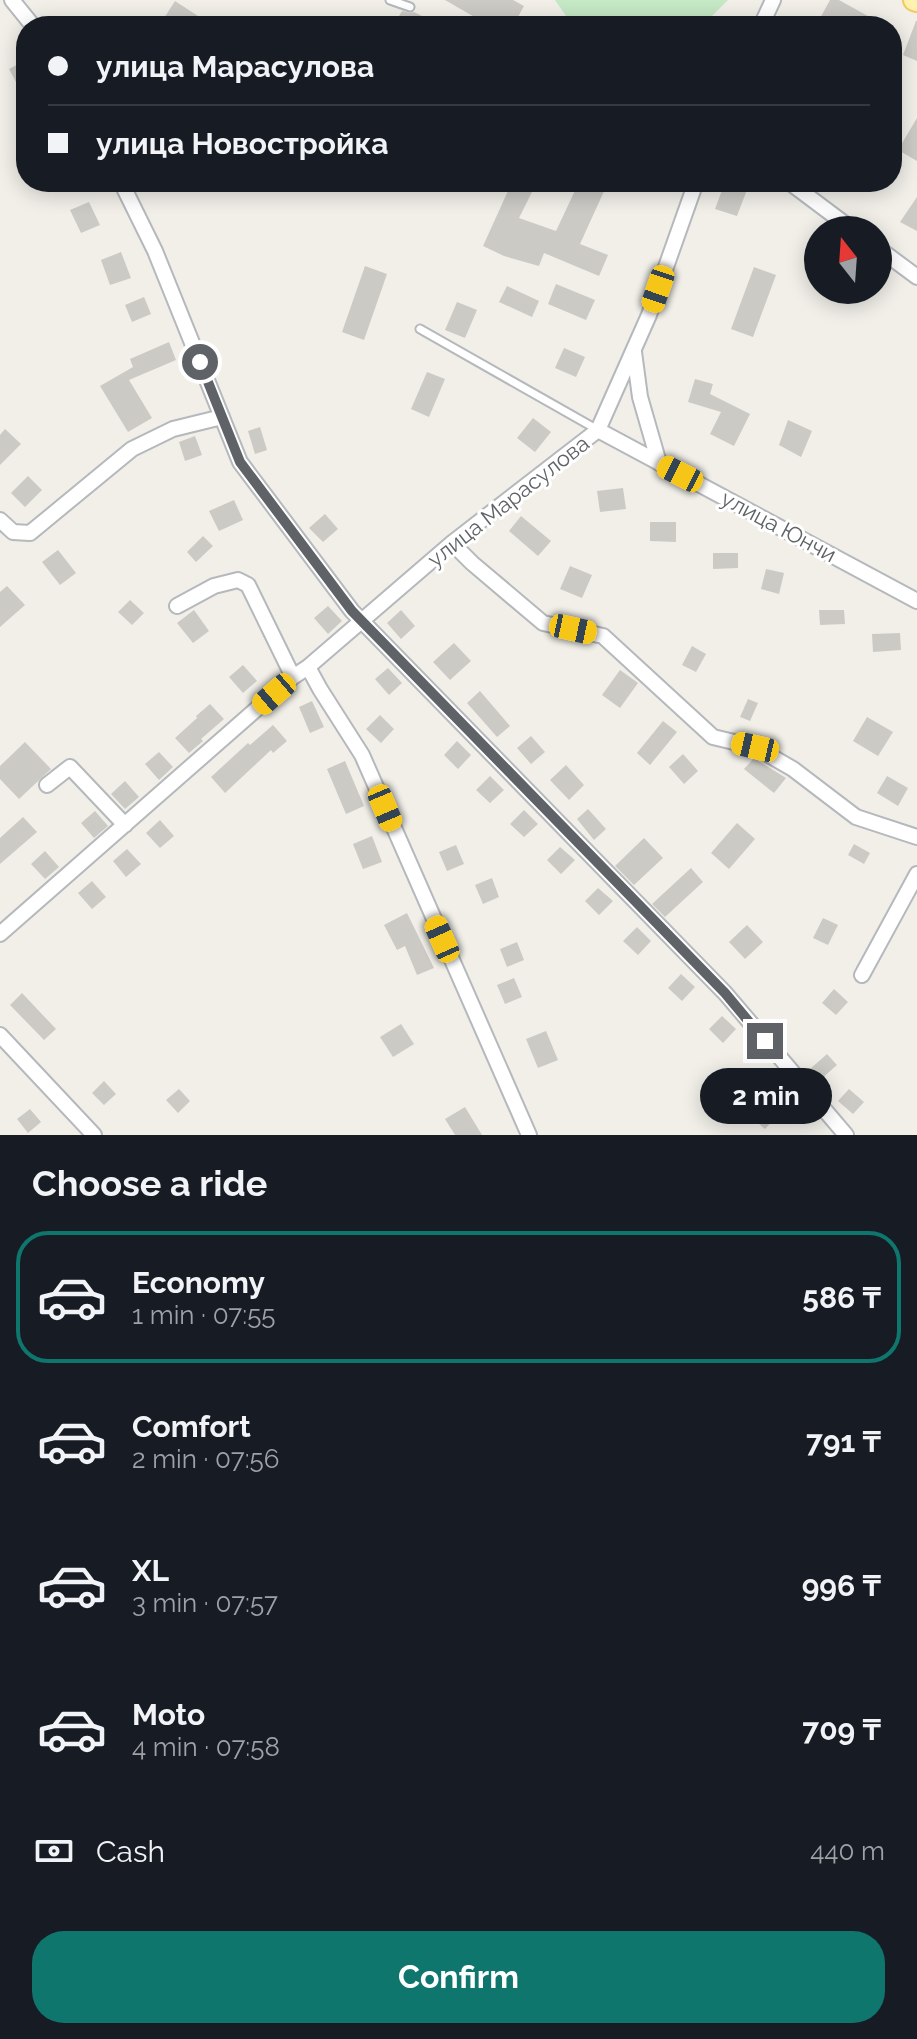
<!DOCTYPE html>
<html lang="en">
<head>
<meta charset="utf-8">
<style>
	:root { --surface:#171b24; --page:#242831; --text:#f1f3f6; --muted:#9ea1a6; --line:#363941; --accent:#0f766e }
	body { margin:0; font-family:Raleway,sans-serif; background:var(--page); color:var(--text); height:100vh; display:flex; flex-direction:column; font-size:30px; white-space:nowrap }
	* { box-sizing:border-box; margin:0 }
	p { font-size:26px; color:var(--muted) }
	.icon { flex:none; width:44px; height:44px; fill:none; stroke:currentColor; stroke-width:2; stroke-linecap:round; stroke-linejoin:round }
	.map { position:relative; height:1135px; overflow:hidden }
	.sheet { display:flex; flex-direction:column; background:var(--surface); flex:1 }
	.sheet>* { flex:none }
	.banner { position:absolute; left:16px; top:16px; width:886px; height:176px; border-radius:32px; box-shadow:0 4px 20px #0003; display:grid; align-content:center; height:176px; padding:0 32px; background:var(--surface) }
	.needle { width:52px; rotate:343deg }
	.buttons { position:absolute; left:804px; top:216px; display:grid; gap:16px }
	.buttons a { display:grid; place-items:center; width:88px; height:88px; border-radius:50%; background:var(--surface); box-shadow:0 4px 20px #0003; font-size:40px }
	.end { position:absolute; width:36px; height:36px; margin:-18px; border:10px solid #5f6368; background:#fff; box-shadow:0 0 0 4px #fff }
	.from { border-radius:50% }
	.bubble { position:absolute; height:56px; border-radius:28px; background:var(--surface); box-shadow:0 4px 20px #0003; font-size:26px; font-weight:700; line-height:56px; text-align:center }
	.car { position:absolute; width:24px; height:48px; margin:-24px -12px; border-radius:10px; box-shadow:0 0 6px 2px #0007; background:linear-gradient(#f5c518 24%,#345 0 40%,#f5c518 0 76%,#345 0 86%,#f5c518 0) }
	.banner b { display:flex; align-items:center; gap:28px; height:76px; font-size:30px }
	.banner b+b { border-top:2px solid var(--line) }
	.banner i { width:20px; height:20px; background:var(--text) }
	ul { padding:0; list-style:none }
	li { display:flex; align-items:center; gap:24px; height:132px; margin:0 16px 12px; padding:0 16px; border:4px solid transparent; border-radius:32px }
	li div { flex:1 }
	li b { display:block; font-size:30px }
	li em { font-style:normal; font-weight:700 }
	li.active { border-color:var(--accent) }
	li>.icon { width:72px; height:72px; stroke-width:1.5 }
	h2 { padding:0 32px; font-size:36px; line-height:96px }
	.pay { display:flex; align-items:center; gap:20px; height:88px; padding:0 32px; font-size:30px }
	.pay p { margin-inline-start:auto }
	.button { display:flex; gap:16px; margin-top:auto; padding:16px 32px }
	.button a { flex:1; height:92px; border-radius:32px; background:var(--accent); color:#fff; font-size:32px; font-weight:700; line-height:92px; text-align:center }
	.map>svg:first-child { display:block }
	.green { fill:#c5e8c5 }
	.building { fill:#cccac5 }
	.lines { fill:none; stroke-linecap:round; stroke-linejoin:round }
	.lane-casing { stroke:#b5b8bc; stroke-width:11 }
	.street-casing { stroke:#b5b8bc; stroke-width:18 }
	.primary-casing { stroke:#f2c960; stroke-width:24 }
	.lane { stroke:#fff; stroke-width:7 }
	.street { stroke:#fff; stroke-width:14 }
	.primary { stroke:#fff2af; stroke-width:20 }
	.route { stroke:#5f6368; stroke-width:10 }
	.labels { text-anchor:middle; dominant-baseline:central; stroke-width:6; stroke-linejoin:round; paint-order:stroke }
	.street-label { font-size:22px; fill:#5f6368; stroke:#fff }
</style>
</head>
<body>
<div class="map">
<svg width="917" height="1135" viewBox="0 0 917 1135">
	<rect width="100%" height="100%" fill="#f1efe8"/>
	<!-- green -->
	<path class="green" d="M555 0H728L702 26H573Z"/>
	<!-- building -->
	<path class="building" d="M445 0H513L524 6 513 26H490Z
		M830 0H839L886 26H824L818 22Z
		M175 1 201 18 195 26H159Z
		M402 11 410 13 414 12 442 26H405L396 21Z
		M916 21H917V61L903 55Z
		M26 60V101L9 69Z
		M917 118V161L898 150Z
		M512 182H537L519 218 556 231 579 182H589L605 189 580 244 608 255 599 276 544 253 539 266 504 256 483 246Z
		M725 182H750L737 216 715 209Z
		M917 197V231L900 222Z
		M89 202 100 225 81 233 70 210Z
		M121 252 131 278 110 285 101 260Z
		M365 266 387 274 364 340 342 332Z
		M754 267 776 275 753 337 731 329Z
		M556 284 595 300 586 320 548 304Z
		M507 286 539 301 532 317 499 302Z
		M144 297 151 314 132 322 125 305Z
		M457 302 477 310 465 338 445 330Z
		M169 342 176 360 129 380 152 418 128 432 100 386 133 367 130 359Z
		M564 348 585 357 576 377 555 368Z
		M427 372 445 379 429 417 411 409Z
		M695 379 713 384 710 394 750 414 734 446 710 434 721 412 688 402Z
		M533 418 551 432 535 452 517 438Z
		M788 420 812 431 801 457 779 445Z
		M260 427 267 450 255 454 248 431Z
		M5 429 21 444 0 465V435Z
		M195 436 202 455 185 461 179 442Z
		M28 476 42 490 25 507 11 493Z
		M623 488 626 509 600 512 597 491Z
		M234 500 243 520 219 531 209 511Z
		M325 514 338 529 323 542 309 528Z
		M521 516 551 541 538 556 509 531Z
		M650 522H676V542L650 541Z
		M203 536 213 546 196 562 187 552Z
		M58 550 76 573 60 585 42 562Z
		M713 553H738V568L713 569Z
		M570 566 592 575 582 598 560 589Z
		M766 569 784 573 779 594 761 589Z
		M7 586 25 605 0 627V592Z
		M130 600 144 613 132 625 118 612Z
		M328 606 342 621 328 634 314 618Z
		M194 610 209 631 193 643 177 623Z
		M401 610 415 626 401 639 387 623Z
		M819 610H844L845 624 820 625Z
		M900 633 901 650 873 652 872 634Z
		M454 643 471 661 450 680 433 662Z
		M692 646 706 654 696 672 682 665Z
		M243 665 257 681 243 693 229 677Z
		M388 668 402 683 389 695 375 679Z
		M620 670 638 683 620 708 602 695Z
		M480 691 510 726 497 737 467 703Z
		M748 699 758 703 750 721 740 717Z
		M312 701 324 727 310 733 299 707Z
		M210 704 224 719 201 739 203 741 189 753 175 738 197 718 196 716Z
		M380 715 394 729 381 743 366 729Z
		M867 717 893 732 878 756 853 741Z
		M663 721 677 732 650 765 637 753Z
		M273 725 287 741 273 753 271 750 225 793 211 777 248 743 250 745Z
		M531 736 545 752 531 764 517 748Z
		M457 741 471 755 458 769 444 755Z
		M25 742 51 769 19 799 0 779V766Z
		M159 752 173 767 159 780 145 764Z
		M683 754 698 771 684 784 669 767Z
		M754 758 786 778 774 793 744 769Z
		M345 761 364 806 346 814 327 769Z
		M566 765 584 785 569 800 550 780Z
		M490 776 504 790 490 803 476 790Z
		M887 776 908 788 898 806 877 793Z
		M125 781 139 797 125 809 111 794Z
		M588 809 606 829 594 840 577 819Z
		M524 810 538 824 524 837 510 824Z
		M95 811 108 826 94 838 81 823Z
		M23 817 37 832 0 864V838Z
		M160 820 174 836 160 848 146 833Z
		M737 823 755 839 729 869 711 853Z
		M372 836 382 862 363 869 353 844Z
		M644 838 663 858 634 885 615 866Z
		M854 844 870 853 864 864 848 855Z
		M456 845 464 864 447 871 439 852Z
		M560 847 575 860 561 874 547 860Z
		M127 849 141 864 126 877 113 861Z
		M45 851 59 867 45 879 31 864Z
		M691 868 703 882 665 917 652 904Z
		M492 878 499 897 483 904 475 885Z
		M92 881 106 897 92 909 78 893Z
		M598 888 613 901 599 915 585 901Z
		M407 913 434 968 417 975 405 946 397 950 384 925Z
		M823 918 838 925 828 945 813 938Z
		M747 925 763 942 745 959 729 942Z
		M637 927 651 941 638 955 623 941Z
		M517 942 524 960 507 967 500 949Z
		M681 974 695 987 682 1001 668 988Z
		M514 978 522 997 505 1004 497 985Z
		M834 989 848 1002 836 1015 822 1003Z
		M22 993 56 1029 44 1040 10 1005Z
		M722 1016 736 1029 723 1043 709 1029Z
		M401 1024 414 1044 393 1057 380 1037Z
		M546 1031 558 1060 538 1068 526 1039Z
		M827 1054 837 1065 820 1080 810 1069Z
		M104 1081 116 1094 104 1105 92 1093Z
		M179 1089 190 1101 178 1113 166 1100Z
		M849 1089 864 1102 853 1114 838 1101Z
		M764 1102 778 1115 765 1129 750 1116Z
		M465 1107 482 1135H455L445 1119Z
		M30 1109 41 1122 28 1133 17 1119Z"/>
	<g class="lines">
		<!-- lane casing -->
		<g class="lane-casing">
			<path id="lane" d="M390 0 410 7
				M420 329 598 430"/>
		</g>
		<!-- street casing -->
		<g class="street-casing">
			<path id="street" d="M12 0 33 26
				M761 26 773 0
				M121 182 155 251 240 462 352 611 725 993 846 1135
				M789 182 853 230
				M878 248 917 277
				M634 352 640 397 659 463
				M598 430 917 601
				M0 520 13 532 30 533 132 449 173 429 222 417
				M452 543 472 563 543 623 603 636 713 737 755 747 793 769 856 817 917 837
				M177 606 214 586 238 580 248 585 293 677
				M308 667 320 689 362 755 529 1135
				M47 785 70 767 125 825
				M0 934 293 677 308 667 452 543 598 430 649 315 696 182
				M862 975 917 874
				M0 1035 94 1135"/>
		</g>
		<!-- primary casing -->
		<g class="primary-casing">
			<path id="primary" d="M914 0 917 1"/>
		</g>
		<!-- lane -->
		<use href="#lane" class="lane"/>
		<!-- street -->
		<use href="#street" class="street"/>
		<!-- primary -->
		<use href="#primary" class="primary"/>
	</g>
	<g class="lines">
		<!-- route -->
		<path class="route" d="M200 362 240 462 352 611 725 993 765 1041"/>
	</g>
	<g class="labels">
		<!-- street labels -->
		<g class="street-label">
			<text transform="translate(508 501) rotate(-38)">улица Марасулова</text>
			<text transform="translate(779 526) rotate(28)">улица Юнчи</text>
		</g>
	</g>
</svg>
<div class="buttons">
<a><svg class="needle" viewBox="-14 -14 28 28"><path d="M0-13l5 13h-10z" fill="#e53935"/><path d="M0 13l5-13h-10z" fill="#9ea1a6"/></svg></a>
</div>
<i class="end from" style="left:200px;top:362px"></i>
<i class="end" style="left:765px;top:1041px"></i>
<div class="bubble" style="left:700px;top:1068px;width:132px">2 min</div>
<i class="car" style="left:658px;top:289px;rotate:199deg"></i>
<i class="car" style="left:680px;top:474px;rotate:297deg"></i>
<i class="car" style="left:573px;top:629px;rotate:102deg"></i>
<i class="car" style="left:274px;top:694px;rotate:229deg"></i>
<i class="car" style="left:755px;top:747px;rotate:283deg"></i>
<i class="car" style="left:385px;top:808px;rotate:157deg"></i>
<i class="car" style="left:442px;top:939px;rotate:336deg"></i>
<div class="banner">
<b><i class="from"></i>улица Марасулова</b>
<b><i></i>улица Новостройка</b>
</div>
</div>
<section class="sheet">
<h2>Choose a ride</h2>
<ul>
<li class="active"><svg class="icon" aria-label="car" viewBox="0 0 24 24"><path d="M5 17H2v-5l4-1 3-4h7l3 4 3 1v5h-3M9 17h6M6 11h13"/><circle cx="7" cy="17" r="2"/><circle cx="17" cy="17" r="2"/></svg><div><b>Economy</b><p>1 min · 07:55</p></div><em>586 ₸</em></li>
<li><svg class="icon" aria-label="car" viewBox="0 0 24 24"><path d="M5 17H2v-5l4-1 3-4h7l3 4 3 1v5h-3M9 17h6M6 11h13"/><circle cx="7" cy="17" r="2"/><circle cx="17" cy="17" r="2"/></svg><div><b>Comfort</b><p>2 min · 07:56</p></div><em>791 ₸</em></li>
<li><svg class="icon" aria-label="car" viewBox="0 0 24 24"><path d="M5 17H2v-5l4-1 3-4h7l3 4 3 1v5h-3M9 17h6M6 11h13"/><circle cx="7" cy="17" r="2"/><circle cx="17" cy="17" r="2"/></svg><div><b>XL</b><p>3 min · 07:57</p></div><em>996 ₸</em></li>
<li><svg class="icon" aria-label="car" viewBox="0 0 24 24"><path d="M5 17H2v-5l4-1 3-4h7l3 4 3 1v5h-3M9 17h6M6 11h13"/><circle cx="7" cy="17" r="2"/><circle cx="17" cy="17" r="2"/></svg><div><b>Moto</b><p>4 min · 07:58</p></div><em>709 ₸</em></li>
</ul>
<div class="pay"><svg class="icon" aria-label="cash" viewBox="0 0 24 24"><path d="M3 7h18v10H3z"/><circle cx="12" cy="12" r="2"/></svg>Cash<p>440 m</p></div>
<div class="button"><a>Confirm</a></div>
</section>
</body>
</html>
